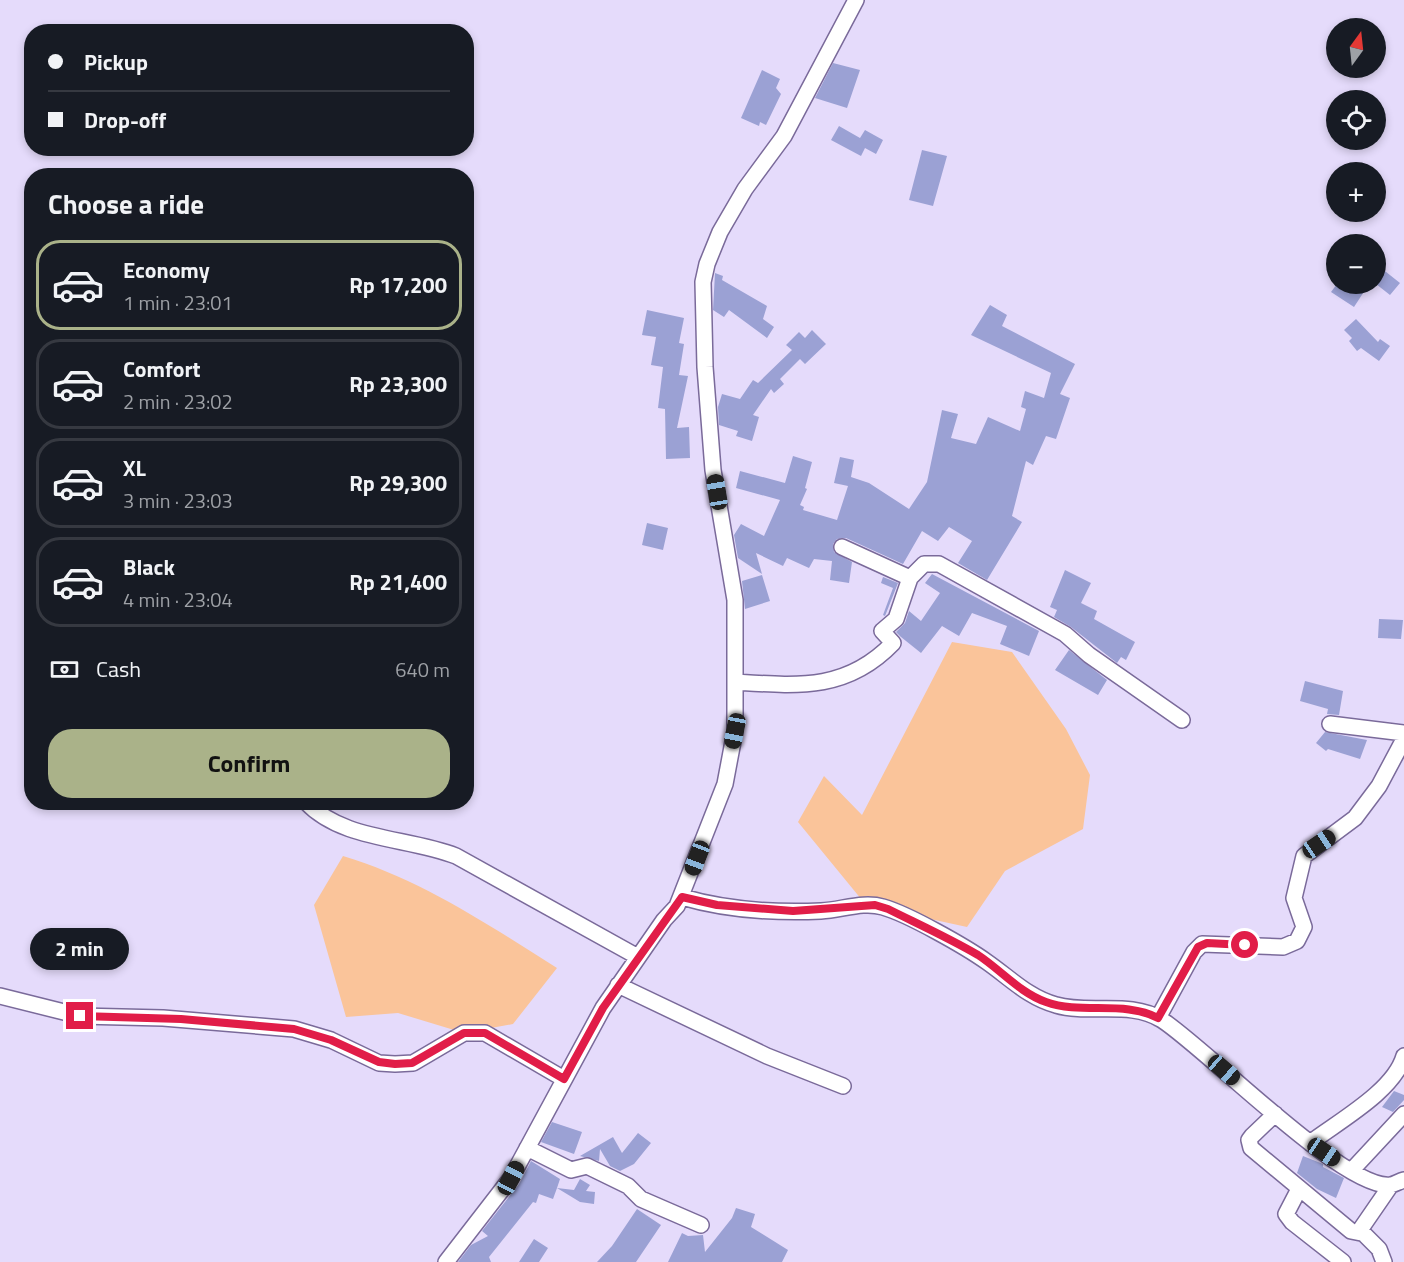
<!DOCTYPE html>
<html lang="en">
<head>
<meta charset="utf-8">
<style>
	:root { --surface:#171b24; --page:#20242c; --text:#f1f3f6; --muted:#9ea1a6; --line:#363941; --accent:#aab289 }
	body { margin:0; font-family:"Titillium Web",sans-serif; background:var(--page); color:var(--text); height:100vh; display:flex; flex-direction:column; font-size:22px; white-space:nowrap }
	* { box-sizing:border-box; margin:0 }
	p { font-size:20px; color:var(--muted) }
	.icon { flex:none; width:33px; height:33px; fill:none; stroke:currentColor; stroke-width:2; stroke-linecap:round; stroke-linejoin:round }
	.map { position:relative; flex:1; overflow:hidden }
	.sheet { position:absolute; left:24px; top:168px; width:450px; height:642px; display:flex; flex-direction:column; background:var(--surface); border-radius:24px; box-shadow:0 3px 9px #0003 }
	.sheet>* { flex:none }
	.top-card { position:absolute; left:24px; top:24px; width:450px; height:132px; border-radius:24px; box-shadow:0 3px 9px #0003; display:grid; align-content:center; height:132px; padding:0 24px; background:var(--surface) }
	.needle { width:39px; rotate:15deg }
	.buttons { position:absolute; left:1326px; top:18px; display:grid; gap:12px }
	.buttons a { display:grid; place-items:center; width:60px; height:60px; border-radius:50%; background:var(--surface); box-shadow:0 3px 9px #0003; font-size:30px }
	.end { position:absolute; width:27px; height:27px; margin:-14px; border:8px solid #e11d48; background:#fff; box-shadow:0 0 0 3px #fff }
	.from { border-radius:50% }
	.bubble { position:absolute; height:42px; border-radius:21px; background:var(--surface); box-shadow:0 3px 9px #0003; font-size:20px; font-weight:700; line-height:42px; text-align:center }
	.car { position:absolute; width:18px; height:36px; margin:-18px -9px; border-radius:8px; box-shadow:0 0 4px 2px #0007; background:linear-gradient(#222 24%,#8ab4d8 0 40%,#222 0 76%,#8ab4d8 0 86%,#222 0) }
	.top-card b { display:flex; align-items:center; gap:21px; height:57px; font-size:22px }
	.top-card b+b { border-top:2px solid var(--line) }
	.top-card i { width:15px; height:15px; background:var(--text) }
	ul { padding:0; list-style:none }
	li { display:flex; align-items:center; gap:18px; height:90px; margin:0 12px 9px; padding:0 12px; border:3px solid var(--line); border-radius:24px }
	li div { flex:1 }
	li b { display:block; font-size:22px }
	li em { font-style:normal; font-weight:700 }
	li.current { border-color:var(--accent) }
	li>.icon { width:54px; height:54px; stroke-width:1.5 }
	h2 { padding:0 24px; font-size:27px; line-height:72px }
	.pay { display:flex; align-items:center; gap:15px; height:66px; padding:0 24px; font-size:22px }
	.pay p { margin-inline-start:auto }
	.cta { display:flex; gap:12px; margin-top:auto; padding:12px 24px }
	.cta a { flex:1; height:69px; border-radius:24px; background:var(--accent); color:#111; font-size:24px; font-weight:700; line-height:69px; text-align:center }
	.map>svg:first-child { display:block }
	.green { fill:#fac49a }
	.building { fill:#9ba1d4 }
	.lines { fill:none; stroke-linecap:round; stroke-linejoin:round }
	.minor-casing { stroke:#7a6a9a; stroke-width:18 }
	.minor { stroke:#fff; stroke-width:15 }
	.route { stroke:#e11d48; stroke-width:8 }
</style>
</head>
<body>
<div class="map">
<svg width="1404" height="1262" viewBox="0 0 1404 1262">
	<rect width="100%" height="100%" fill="#e5dbfb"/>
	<!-- green -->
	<path class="green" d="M952 642 1012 652 1066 729 1090 775 1083 829 1005 871 967 927 866 905 798 822 824 776 862 815Z
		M343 856C420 879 489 925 557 968L513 1024 464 1033 398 1013 346 1017 314 905Z"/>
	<!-- building -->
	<path class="building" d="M833 63 860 70 847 108 815 98Z
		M762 70 780 79 776 88 781 94 766 125 760 122 759 126 741 118Z
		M839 126 860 138 865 130 883 140 876 154 865 148 861 156 831 140Z
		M922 150 947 156 933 206 909 200Z
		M1376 264 1400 283 1390 295 1376 284Z
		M715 273 723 276 722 280 767 306 763 319 774 327 767 338 729 310 724 317 713 310Z
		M1337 284H1369L1354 307 1331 292Z
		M990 305 1007 315 1002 326 1075 364 1060 394 1070 398 1056 439 1046 436 1033 465 1026 461 1012 516 1022 522 987 580 958 563 972 541 949 527 938 541 922 531 903 564 846 538 837 539 833 544 834 552 852 562 849 583 830 580 832 561 814 559 809 568 787 558 783 566 756 553 762 574 738 558 734 535 741 524 764 536 780 500 736 488 740 471 785 483 793 456 812 462 805 488 807 489 800 505 804 507 803 510 837 520 848 486 834 483 840 457 854 460 851 477 869 483 909 509 927 482 942 410 958 414 951 438 976 444 988 417 1020 431 1026 409 1021 407 1025 391 1044 398 1051 373 971 335Z
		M647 310 684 318 679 343 684 344 679 375 688 376 677 428 689 427 690 458 666 459 665 409 658 408 663 367 651 365 656 337 642 335Z
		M1356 319 1378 342 1380 339 1390 346 1379 361 1361 348 1357 351 1349 341 1352 338 1344 330Z
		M812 330 826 344 805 364 800 359 780 379 784 384 774 393 771 389 753 415 759 417 752 441 736 436 738 431 719 425 718 407 722 394 740 399 753 380 758 383 792 350 786 345 799 332 805 338Z
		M647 523 668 528 663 550 642 545Z
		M1065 570 1091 583 1081 603 1097 611 1094 619 1135 642 1126 660 1121 657 1117 663 1071 627 1054 617 1057 610 1050 607Z
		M932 574 1039 631 1029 656 1000 644 1007 626 972 613 959 636 942 626 921 653 901 637 896 632 905 623 909 611 921 621 940 593 925 583Z
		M762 575 770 601 745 609 742 581Z
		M883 577 898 583 885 616 883 615 893 588 881 583Z
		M1379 619 1403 620 1401 639 1378 638Z
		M1069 650 1107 680 1098 695 1055 670Z
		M1305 681 1343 691 1339 715 1327 714 1328 709 1300 701Z
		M1325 732 1367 740 1360 759 1328 749 1326 751 1316 743Z
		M1394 1091 1404 1095V1100L1393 1112 1382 1107Z
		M552 1122 582 1132 574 1154 541 1142Z
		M638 1133 651 1143 634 1164 620 1171 610 1166 600 1149 599 1161 580 1156 613 1137 622 1153Z
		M1303 1156 1323 1164V1167L1344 1178 1336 1198 1317 1189 1297 1173Z
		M531 1161 560 1179 557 1188 574 1190 580 1179 590 1185 586 1191 595 1192 594 1204 580 1202 557 1188 553 1199 539 1194 536 1203 533 1202 489 1257 491 1262H458L471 1245 488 1236 482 1231 519 1184Z
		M736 1208 755 1214 751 1227 788 1250 782 1262H668L682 1233 688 1236 703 1235 705 1252 732 1218Z
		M637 1209 661 1225 636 1262H597L612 1246Z
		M534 1239 548 1248 539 1262H519Z"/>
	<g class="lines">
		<!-- minor casing -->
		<g class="minor-casing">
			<path id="minor" d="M910 578 924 564H939L1065 634 1089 655 1182 720
				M736 682C798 686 847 691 893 643L882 631 896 619 910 578 842 547
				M1330 724 1404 733
				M306 802C343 841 408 837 456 856L638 957
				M682 897C726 910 775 913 821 911 842 910 863 901 883 907 908 914 966 947 987 962 1010 978 1029 998 1056 1005 1090 1015 1130 1000 1162 1020 1207 1049 1345 1191 1391 1185 1395 1184 1400 1181 1404 1180
				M618 985 767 1056 843 1086
				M0 996 80 1016 163 1018 294 1029 331 1040 379 1063 395 1064 413 1063 464 1033H485L564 1079
				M1158 1018 1194 952 1202 944 1283 947 1297 941 1304 927 1294 898 1304 856 1355 818 1379 786 1404 739
				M1275 1114 1252 1136 1249 1140 1251 1148 1351 1231 1361 1233
				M1310 1143C1339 1121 1394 1091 1404 1056
				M527 1148 571 1170 587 1166 628 1186 641 1199 701 1225
				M1352 1170 1404 1114
				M1299 1189 1286 1214 1292 1222 1343 1262
				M446 1262 511 1178 603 1008 664 920 677 906 725 784 735 731V600L713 470 705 367 703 282 707 264 720 232 745 189 784 136 856 0
				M1384 1262 1379 1249 1360 1230 1391 1185"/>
		</g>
		<!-- minor -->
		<use href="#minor" class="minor"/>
	</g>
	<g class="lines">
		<!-- route -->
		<path class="route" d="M80 1016 181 1019 294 1029 331 1040 379 1062 395 1064 412 1063 464 1033H485L564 1079 603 1008 682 897 717 905 793 911 875 905 888 909C918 924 949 938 978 955 1001 970 1020 993 1046 1002 1082 1015 1124 1000 1158 1018L1198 947 1207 943 1245 945"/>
	</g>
</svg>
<div class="buttons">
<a><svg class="needle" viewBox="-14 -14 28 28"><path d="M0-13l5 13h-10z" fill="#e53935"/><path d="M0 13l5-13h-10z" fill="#9ea1a6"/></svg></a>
<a><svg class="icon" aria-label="locate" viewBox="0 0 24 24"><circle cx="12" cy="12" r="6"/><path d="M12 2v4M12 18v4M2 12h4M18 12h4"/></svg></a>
<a>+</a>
<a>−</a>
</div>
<i class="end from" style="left:1245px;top:945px"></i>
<i class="end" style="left:80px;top:1016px"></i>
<div class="bubble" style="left:30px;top:928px;width:99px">2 min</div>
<i class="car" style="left:717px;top:492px;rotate:351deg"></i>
<i class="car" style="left:735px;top:731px;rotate:191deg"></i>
<i class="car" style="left:1319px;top:844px;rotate:56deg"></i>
<i class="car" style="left:697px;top:858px;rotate:201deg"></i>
<i class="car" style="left:1224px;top:1070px;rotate:131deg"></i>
<i class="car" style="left:1324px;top:1152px;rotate:124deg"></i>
<i class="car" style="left:511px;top:1178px;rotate:28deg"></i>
<div class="top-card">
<b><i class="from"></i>Pickup</b>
<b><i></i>Drop-off</b>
</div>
<section class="sheet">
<h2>Choose a ride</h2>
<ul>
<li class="current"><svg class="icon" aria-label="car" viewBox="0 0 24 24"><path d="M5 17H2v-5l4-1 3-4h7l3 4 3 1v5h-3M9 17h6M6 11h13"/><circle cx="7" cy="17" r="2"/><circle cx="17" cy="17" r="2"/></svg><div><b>Economy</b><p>1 min · 23:01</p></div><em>Rp 17,200</em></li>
<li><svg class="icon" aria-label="car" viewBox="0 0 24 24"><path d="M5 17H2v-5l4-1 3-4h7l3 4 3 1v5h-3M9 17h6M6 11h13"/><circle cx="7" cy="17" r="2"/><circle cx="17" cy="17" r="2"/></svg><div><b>Comfort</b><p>2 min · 23:02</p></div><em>Rp 23,300</em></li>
<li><svg class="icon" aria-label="car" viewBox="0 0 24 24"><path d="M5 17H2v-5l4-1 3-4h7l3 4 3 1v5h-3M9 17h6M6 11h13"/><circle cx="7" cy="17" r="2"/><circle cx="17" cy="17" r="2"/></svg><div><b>XL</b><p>3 min · 23:03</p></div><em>Rp 29,300</em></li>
<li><svg class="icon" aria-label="car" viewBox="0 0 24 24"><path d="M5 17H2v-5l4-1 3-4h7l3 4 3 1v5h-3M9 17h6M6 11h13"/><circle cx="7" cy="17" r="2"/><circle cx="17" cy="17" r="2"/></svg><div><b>Black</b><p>4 min · 23:04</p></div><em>Rp 21,400</em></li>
</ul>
<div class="pay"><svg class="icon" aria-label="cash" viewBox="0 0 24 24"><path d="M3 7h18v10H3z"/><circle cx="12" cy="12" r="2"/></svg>Cash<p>640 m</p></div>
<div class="cta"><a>Confirm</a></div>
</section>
</div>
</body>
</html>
